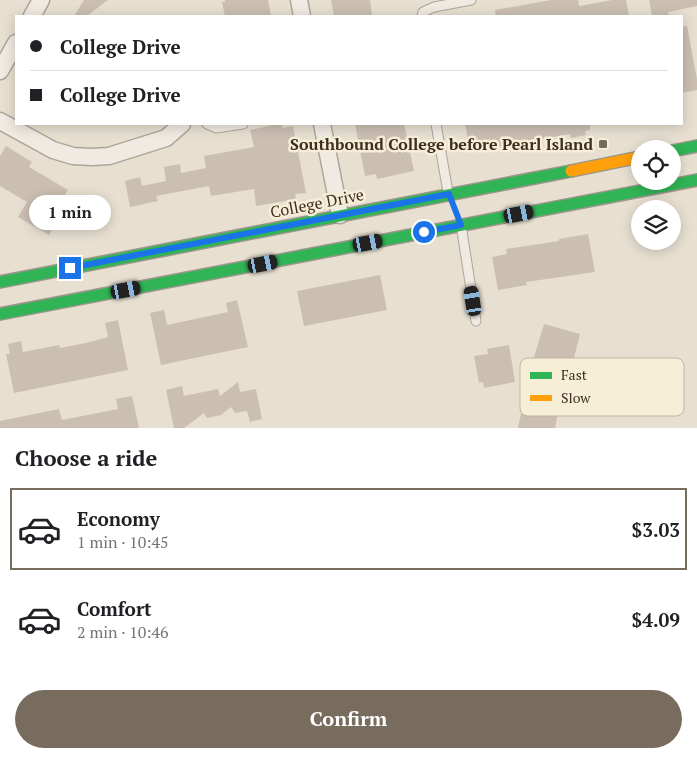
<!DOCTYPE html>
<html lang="en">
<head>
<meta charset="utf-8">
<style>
	:root { --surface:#fff; --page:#f6f6f6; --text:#202124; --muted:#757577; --line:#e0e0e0; --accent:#786c5e }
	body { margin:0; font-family:"PT Serif",serif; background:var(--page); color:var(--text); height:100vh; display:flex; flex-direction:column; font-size:19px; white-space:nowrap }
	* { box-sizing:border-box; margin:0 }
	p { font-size:16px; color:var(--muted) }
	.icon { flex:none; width:28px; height:28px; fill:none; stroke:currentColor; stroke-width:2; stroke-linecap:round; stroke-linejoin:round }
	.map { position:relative; height:428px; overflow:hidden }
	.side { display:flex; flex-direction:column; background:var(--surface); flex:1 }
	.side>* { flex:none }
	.guide { position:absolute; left:15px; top:15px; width:668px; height:110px; border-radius:0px; box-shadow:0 2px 12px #0003; display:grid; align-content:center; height:110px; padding:0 15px; background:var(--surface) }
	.controls { position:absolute; left:631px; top:140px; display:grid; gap:10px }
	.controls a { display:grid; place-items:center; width:50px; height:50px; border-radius:50%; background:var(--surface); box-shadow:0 2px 12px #0003; font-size:25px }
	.end { position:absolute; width:22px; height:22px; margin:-11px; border:6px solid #1a73e8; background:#fff; box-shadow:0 0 0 2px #fff }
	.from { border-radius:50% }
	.bubble { position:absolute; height:35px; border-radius:18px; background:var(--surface); box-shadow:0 2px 12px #0003; font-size:16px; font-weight:600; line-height:35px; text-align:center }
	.car { position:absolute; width:15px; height:30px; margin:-15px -8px; border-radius:6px; box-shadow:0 0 4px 1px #0007; background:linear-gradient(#222 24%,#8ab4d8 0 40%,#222 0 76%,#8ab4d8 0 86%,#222 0) }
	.guide b { display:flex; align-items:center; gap:18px; height:48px; font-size:19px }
	.guide b+b { border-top:1px solid var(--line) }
	.guide i { width:12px; height:12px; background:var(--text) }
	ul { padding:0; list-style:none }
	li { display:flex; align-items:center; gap:15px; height:82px; margin:0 10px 8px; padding:0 5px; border:2px solid transparent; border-radius:0px }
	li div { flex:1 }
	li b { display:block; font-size:19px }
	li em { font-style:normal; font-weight:600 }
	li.active { border-color:var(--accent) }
	li>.icon { width:45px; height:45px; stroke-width:1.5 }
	h2 { padding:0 15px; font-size:22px; line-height:60px }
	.cta { display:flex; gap:10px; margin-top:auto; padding:10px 15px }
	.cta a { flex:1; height:58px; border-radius:30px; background:var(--accent); color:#fff; font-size:20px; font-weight:600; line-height:58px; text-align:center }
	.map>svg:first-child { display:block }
	.building { fill:#cbbfb2 }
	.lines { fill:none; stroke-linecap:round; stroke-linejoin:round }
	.lane-casing { stroke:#ada599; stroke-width:11 }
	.street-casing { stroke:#ada599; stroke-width:19 }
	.fast-casing { stroke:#9c958a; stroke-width:14 }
	.slow-casing { stroke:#9c958a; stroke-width:14 }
	.lane { stroke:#efebe3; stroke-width:9 }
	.street { stroke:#efebe3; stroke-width:16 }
	.fast { stroke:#30b455; stroke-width:11 }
	.slow { stroke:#ff9f0a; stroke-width:11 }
	.route { stroke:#1a73e8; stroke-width:6 }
	.poi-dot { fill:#786c5e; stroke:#f7eed8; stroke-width:2 }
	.labels { text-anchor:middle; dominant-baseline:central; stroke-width:5; stroke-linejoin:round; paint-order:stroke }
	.poi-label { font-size:16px; font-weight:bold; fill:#3d2e20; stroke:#f7eed8; text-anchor:end }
	.street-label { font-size:16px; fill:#3d2e20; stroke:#f7eed8 }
	.key { fill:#f7eed8; stroke:#bfb4a1; stroke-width:1 }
	.key-label { font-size:14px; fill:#3d2e20 }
</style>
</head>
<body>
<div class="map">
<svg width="697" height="428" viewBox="0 0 697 428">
	<rect width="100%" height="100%" fill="#e7e0d1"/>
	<!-- building -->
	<path class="building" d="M84 0H108L87 16H74Z
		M225 0H268L271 16H225L222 2H225Z
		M331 0H370L372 16H334Z
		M551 0H578L579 6 612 0H626L629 16H496L495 10Z
		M649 0H697V6L668 12 669 16H652Z
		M687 26 697 79V90L681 93V27Z
		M278 124H281L283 128 293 126 306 193 295 194 296 199 256 206 254 189 211 196 209 186 156 196 158 201 130 207 125 181 140 177 142 186 166 181 164 167 180 164 181 173 206 168 204 156 254 147 250 130Z
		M355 124H404L414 171 377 179 376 174 365 176Z
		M465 124H590V130L585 131 586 135 571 138 570 134 470 152Z
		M6 146 32 162 29 167 68 190 62 200 67 203 49 235 18 217 27 202 0 186V156Z
		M588 234 595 272 526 282 527 285 498 290 492 257 507 254 506 249 559 241V239Z
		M380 275 387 310 304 326 297 291Z
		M237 300 248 347 161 365 150 313 164 310 167 325 228 312 226 303Z
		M118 320 128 370 14 393 6 354H10L8 344 21 341 23 352 59 345 60 348 86 343 108 337 105 323Z
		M544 324 580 334 573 362 564 392H562L555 428H518L528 380H527Z
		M509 345 515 382 484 388 483 382 479 383 474 356 488 354 487 349Z
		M238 382 240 392 256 389 262 419 250 422 247 411 235 413 231 407 221 415 207 418 204 413 184 428H174L166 390 182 386 184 396 218 389 220 396Z
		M132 396 139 428H0V421L59 409 62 420 118 409 116 399Z"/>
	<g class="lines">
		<!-- lane casing -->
		<g class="lane-casing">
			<path id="lane" d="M422 16 423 12 434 7 471 0
				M207 124 216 128 243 124
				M436 124 448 192
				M461 225 476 321"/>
		</g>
		<!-- street casing -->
		<g class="street-casing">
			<path id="street" d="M299 0 302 16
				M32 16 41 0
				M0 71 16 43
				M0 121 53 150 73 156 92 157 109 156 166 138 182 124
				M322 124 340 215"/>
		</g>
		<!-- fast casing -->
		<g class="fast-casing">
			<path id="fast" d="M672 151 697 146
				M0 282 571 171
				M0 314 697 180"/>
		</g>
		<!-- slow casing -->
		<g class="slow-casing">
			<path id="slow" d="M571 171 640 157"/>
		</g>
		<!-- lane -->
		<use href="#lane" class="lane"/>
		<!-- street -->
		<use href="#street" class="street"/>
		<!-- fast -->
		<use href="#fast" class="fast"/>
		<!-- slow -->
		<use href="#slow" class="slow"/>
	</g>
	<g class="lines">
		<!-- route -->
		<path class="route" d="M70 268 449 194 461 225 424 232"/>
	</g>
	<!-- markers -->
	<rect class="poi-dot" x="598" y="139" width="10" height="10" rx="2.5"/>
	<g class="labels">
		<!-- poi labels -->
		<g class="poi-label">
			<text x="593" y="144">Southbound College before Pearl Island</text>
		</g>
		<!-- street labels -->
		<g class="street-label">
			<text transform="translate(317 203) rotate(-11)">College Drive</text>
		</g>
	</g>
	<!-- legend -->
	<rect x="520" y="358" width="164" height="58" rx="8" class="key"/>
	<rect x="530" y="372" width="22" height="7" fill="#30b455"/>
	<rect x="530" y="395" width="22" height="6" fill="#ff9f0a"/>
	<g class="key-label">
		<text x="561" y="380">Fast</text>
		<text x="561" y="403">Slow</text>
	</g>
</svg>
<div class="controls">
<a><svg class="icon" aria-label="locate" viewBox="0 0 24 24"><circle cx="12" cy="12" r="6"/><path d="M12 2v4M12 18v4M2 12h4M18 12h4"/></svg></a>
<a><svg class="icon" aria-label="layers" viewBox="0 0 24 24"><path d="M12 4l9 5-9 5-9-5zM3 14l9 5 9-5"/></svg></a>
</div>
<i class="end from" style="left:424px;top:232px"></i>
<i class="end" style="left:70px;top:268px"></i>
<div class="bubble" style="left:29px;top:195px;width:82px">1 min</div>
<i class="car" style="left:519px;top:214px;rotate:79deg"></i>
<i class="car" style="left:368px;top:243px;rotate:79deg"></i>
<i class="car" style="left:263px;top:264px;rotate:79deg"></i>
<i class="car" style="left:126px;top:290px;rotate:79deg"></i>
<i class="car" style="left:473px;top:301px;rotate:351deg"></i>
<div class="guide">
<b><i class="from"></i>College Drive</b>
<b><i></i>College Drive</b>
</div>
</div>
<section class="side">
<h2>Choose a ride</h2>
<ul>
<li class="active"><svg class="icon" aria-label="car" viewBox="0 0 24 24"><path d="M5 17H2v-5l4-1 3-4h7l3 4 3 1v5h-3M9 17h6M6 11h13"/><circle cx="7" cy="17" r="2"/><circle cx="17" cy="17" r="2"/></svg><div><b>Economy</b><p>1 min · 10:45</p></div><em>$3.03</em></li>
<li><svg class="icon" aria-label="car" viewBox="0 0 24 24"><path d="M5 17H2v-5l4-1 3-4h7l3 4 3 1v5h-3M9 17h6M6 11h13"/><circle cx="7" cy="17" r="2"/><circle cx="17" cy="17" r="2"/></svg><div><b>Comfort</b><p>2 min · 10:46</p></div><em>$4.09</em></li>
</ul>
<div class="cta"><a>Confirm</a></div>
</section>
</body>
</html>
